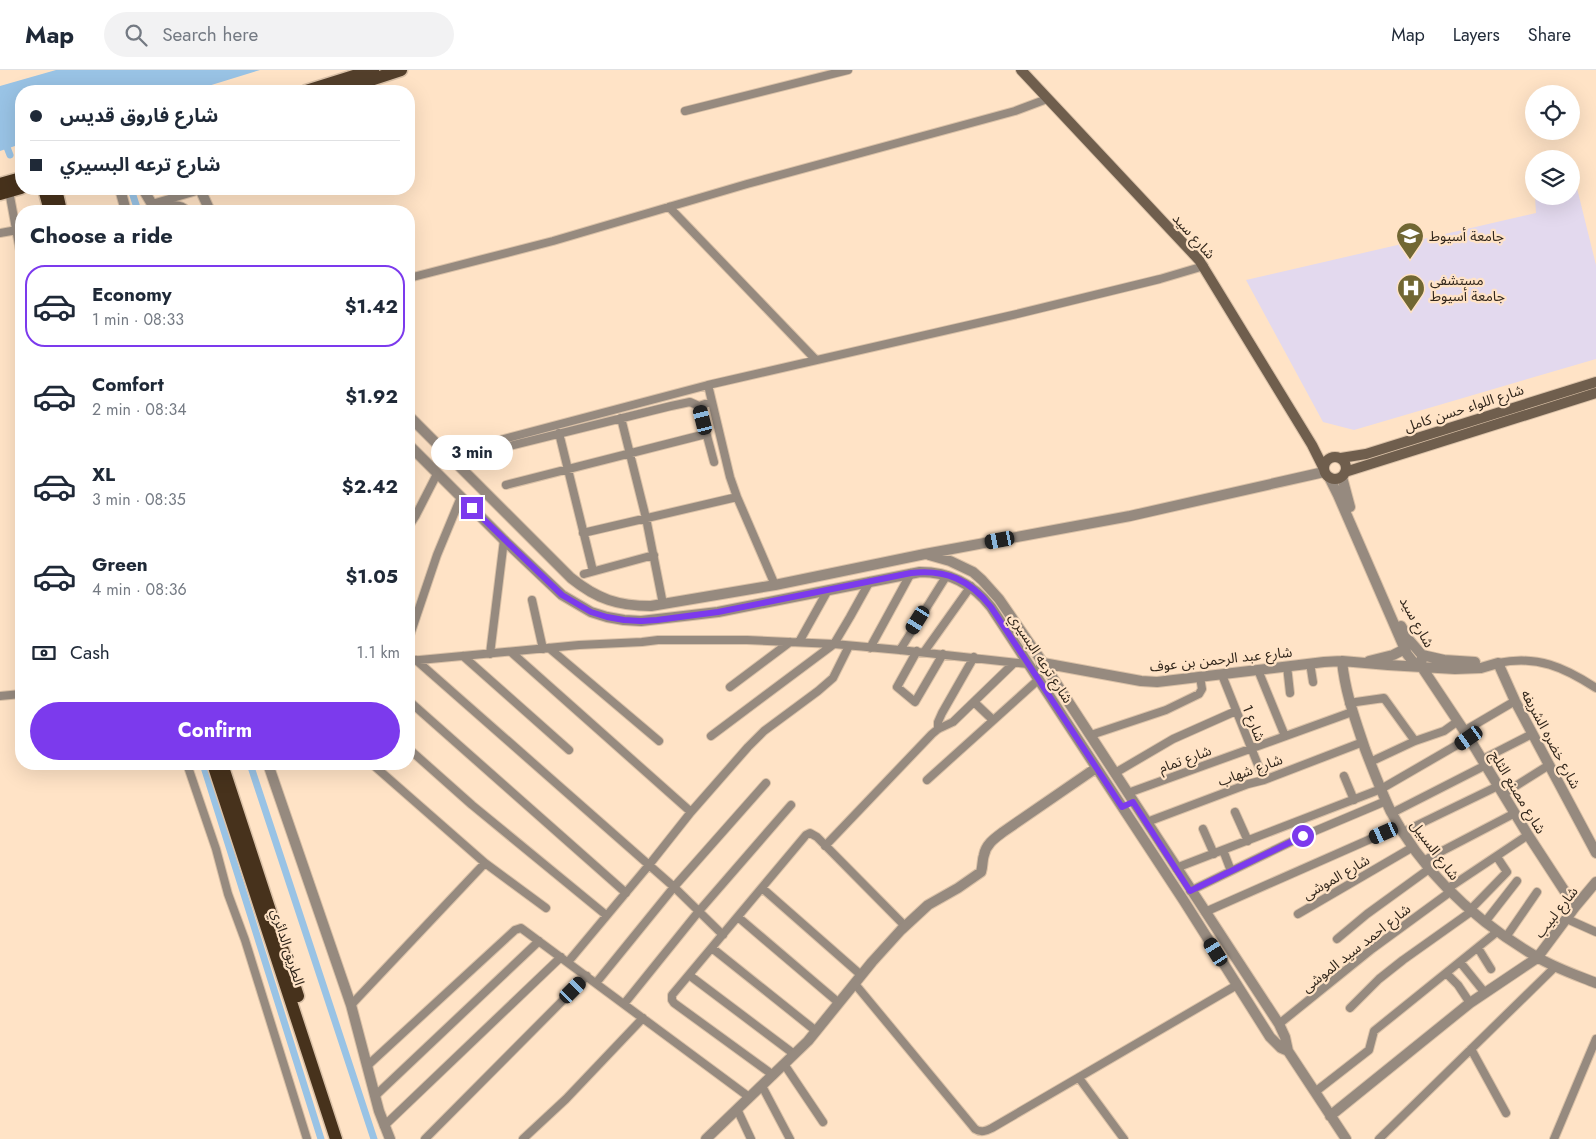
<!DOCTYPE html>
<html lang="en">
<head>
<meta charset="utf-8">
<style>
	:root { --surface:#fff; --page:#f2f2f3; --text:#1f2937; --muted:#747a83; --line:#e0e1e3; --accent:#7c3aed }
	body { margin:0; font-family:Jost,"Noto Sans Arabic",sans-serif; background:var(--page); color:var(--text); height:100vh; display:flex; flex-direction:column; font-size:19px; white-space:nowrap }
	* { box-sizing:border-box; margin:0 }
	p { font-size:16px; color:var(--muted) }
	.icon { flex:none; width:28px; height:28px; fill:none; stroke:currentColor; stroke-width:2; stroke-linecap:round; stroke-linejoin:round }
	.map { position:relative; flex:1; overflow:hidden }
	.drawer { position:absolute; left:15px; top:135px; width:400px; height:565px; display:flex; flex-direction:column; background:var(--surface); border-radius:20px; box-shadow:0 5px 20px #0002 }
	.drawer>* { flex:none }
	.banner { position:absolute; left:15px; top:15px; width:400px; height:110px; border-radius:20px; box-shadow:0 5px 20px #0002; display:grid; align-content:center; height:110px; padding:0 15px; background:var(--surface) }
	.controls { position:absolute; left:1525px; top:15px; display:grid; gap:10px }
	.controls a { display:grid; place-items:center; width:55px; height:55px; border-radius:50%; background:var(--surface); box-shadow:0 5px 20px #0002; font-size:25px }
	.end { position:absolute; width:22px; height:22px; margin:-11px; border:6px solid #7c3aed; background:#fff; box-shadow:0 0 0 2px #fff }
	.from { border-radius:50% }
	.bubble { position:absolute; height:35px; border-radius:18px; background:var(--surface); box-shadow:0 5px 20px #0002; font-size:16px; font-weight:700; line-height:35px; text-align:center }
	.car { position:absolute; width:15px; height:30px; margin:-15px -8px; border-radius:6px; box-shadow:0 0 4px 1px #0007; background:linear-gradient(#222 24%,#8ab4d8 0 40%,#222 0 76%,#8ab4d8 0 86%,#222 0) }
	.banner b { display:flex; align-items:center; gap:18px; height:48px; font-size:19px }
	.banner b+b { border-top:1px solid var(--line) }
	.banner i { width:12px; height:12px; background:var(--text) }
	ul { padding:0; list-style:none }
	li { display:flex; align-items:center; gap:15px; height:82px; margin:0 10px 8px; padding:0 5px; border:2px solid transparent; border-radius:20px }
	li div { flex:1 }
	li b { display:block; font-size:19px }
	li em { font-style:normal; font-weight:700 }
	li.selected { border-color:var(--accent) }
	li>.icon { width:45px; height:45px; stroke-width:1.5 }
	h2 { padding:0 15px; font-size:22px; line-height:60px }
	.pay { display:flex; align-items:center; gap:12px; height:55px; padding:0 15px; font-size:19px }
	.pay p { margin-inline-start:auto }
	.button { display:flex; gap:10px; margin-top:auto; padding:10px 15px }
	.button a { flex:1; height:58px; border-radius:30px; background:var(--accent); color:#fff; font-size:20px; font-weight:700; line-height:58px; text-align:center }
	header { display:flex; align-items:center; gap:30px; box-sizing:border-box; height:70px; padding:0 25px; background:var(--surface); border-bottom:1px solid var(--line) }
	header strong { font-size:24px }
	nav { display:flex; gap:28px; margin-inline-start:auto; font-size:18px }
	.search { width:350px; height:45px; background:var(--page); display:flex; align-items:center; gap:12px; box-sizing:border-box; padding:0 18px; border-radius:28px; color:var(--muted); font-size:19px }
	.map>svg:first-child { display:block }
	.medical { fill:#e3d9ee }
	.water { fill:#99c3e5 }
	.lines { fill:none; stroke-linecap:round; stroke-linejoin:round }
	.canal { stroke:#99c3e5; stroke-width:7 }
	.minor-casing { stroke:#dac1a7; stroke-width:10 }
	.tertiary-casing { stroke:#dac1a7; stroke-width:12 }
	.secondary-casing { stroke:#dac1a7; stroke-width:12 }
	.primary-casing { stroke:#dac1a7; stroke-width:15 }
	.trunk-casing { stroke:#dac1a7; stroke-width:15 }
	.minor { stroke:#968a7f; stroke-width:8 }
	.tertiary { stroke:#968a7f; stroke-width:10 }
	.secondary { stroke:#6f5e4d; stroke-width:10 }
	.primary { stroke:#533f2b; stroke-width:12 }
	.trunk { stroke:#47321c; stroke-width:12 }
	.route { stroke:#7c3aed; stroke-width:6 }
	.labels { text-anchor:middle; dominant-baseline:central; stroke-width:4.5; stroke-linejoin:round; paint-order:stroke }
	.street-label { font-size:14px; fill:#31261b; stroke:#ffe3c6 }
	.poi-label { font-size:14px; fill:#31261b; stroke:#ffe3c6; text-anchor:start }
</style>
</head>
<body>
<header>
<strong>Map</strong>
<div class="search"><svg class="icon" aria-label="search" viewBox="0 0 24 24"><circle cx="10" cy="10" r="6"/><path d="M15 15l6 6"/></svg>Search here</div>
<nav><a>Map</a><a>Layers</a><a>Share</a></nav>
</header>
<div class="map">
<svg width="1596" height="1069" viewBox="0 0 1596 1069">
	<rect width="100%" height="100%" fill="#ffe3c6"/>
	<!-- medical -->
	<path class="medical" d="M1571 94 1596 195V289L1354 360 1323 352 1246 210 1536 143 1535 126H1571Z"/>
	<!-- water -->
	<path class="water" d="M56 0H260L192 21H21V74L0 81V16Z"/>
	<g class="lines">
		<!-- canal -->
		<path class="canal" d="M0 59 10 85
			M131 119 138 141
			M203 694 321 1069
			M250 694 374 1069"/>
		<!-- minor casing -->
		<g class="minor-casing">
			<path id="minor" d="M685 41 848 0
				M9 121 21 186
				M152 134 200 120
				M669 137 816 290
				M0 163 17 160
				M409 208 553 171 747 114 1015 41 1047 29
				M708 315 730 407 737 427 775 515
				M699 336 714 392
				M621 348 646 448 663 534
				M559 363 593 501
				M497 379 671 336 690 332 699 336 711 332
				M447 384 708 315 1017 244 1160 209 1204 196
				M506 415 706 364
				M409 456 416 445 437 404
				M583 463 737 427
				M584 504 654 485
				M532 530 543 579
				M409 568 437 485 461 427
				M799 572 828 520
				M549 578 659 671
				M870 578 911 503
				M900 580 947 505
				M917 581 897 617 915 632 943 584
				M511 582 691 742
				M924 582 971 516
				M490 584 504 470
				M463 586 569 680
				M416 590 674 817 723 865
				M409 591 579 575 642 572 658 570H747L834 574 900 580 1028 594
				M1310 593 1313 612
				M1498 593C1537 585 1564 597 1596 618
				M1287 596 1290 623
				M1258 600 1285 666
				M1222 605 1264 710
				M730 617 790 572
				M0 626 21 624
				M409 631 626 823
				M974 632 993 650
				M1349 633 1384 628 1415 671
				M938 659V652L942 643 974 587
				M1464 661 1515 631
				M1091 665 1166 640 1199 624 1202 619 1200 607
				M711 666 834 574 850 547 870 511
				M409 679 472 735 606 845
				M1483 689 1532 664
				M1370 692 1415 671 1444 661 1458 651
				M187 694 216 779 228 824 245 870 307 1069
				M372 694 485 793 546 838
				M1115 703 1173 669 1236 641
				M1344 706 1354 730
				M927 710 1038 610
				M1128 723 1352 642
				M1503 724 1549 695
				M1235 742 1248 771
				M1392 743 1486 695
				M1147 752 1248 714 1264 710 1363 672
				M1203 759 1214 784
				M1403 762 1498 716
				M825 776 932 664 938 659 953 652 1014 593
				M1223 780 1231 801
				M1423 791 1515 743
				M1176 798 1381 719 1469 668
				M762 818 861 905
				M1447 819 1528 765
				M1190 821 1303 766 1386 731
				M1470 840 1507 802 1497 787
				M1205 842 1400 756
				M1298 844 1413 777
				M738 847 839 933
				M1567 849 1596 862
				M1485 852 1517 811
				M1506 867 1537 822
				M1337 869 1367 844 1429 799
				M712 878 816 961
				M1478 878 1491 899
				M568 892 649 795 691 742 748 677 764 661 818 621 833 608 849 576
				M1460 892 1485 923
				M1446 903 1458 915 1470 933
				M689 905 794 984
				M596 913 674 817 766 713
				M855 914 975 1059C981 1063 986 1061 992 1058L1237 915
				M624 934 699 841 791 735
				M351 935 485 793
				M1350 938 1379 909 1403 890 1472 841
				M1279 954 1372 879 1450 822
				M1471 979 1506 1043
				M784 994 823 1052
				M367 996 515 860 521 858 749 1027
				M773 1005 674 933 672 930V925L806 765 810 763 817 767 905 856
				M1079 1008 1124 1069
				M762 1016 790 1069
				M1315 1022 1369 980 1374 961 1498 861
				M375 1026 539 871
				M737 1039 751 1069
				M384 1056 561 887
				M425 1069 587 906
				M523 1069 566 1029 643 948
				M1379 1069 1555 897
				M1554 1069 1596 969"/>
		</g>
		<!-- tertiary casing -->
		<g class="tertiary-casing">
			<path id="tertiary" d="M120 119 126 141
				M143 119 156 141
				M200 119 210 141
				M156 141C166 138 178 132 186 141
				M409 346 571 508C597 529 618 536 651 536L775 515 925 484 1130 446 1324 402
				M409 375 504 470 562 525 591 542 607 547 624 550 641 551 718 542 920 502C950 502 973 514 991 537L1184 831 1270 967 1281 978 1288 981
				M1329 407 1338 425 1407 584 1414 593 1420 596
				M1342 407 1350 437
				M929 485 950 491 973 502 982 510 999 529 1043 593 1279 954 1285 967 1288 981 1346 1069
				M1401 556 1409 570 1422 585 1421 596
				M1422 585 1444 590 1475 592
				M1342 591C1345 622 1355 649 1365 679 1373 700 1381 721 1391 742 1424 804 1477 852 1537 887 1555 898 1576 905 1596 913
				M1369 591 1393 585 1405 579
				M1498 593 1515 631 1596 783
				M1041 595 1043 593 1141 611 1157 612 1324 592 1342 591 1388 595 1455 599 1481 598 1498 593
				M1421 596 1469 668 1528 765 1575 837
				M268 694 351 935 379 1041 390 1069
				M1330 1046 1470 933 1537 888 1575 837 1596 812
				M706 1069 808 971 872 892 901 860 928 835 958 818 981 802C983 796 982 790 984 785 986 774 995 768 1003 762L1096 698"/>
		</g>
		<!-- secondary casing -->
		<g class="secondary-casing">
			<path id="secondary" d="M1021 0 1199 190 1312 375 1324 399
				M1324 398a11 11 0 1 1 22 0a11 11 0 1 1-22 0Z
				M1341 388 1366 384 1596 312
				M1345 402 1596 323"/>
		</g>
		<!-- primary casing -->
		<g class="primary-casing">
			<path id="primary" d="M306 21 373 0
				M337 21 401 0"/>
		</g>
		<!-- trunk casing -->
		<g class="trunk-casing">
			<path id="trunk" d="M0 114 21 108
				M44 119 50 141
				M56 119 61 141
				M0 124 21 118
				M213 694 336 1069
				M222 694 298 926"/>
		</g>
		<!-- minor -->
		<use href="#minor" class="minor"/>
		<!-- tertiary -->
		<use href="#tertiary" class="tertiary"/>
		<!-- secondary -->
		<use href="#secondary" class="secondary"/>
		<!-- primary -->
		<use href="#primary" class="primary"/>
		<!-- trunk -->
		<use href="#trunk" class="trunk"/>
	</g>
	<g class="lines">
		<!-- route -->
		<path class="route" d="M472 438 562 525 591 542 607 547 624 550 641 551 657 550 718 542 911 503C946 499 970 510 991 537L1122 737 1133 732 1190 821 1303 766"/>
	</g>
	<!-- icons -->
	<defs>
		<g id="university-pin" transform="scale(1.4375)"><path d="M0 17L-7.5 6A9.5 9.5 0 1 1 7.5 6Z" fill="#716733" stroke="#ffe3c6"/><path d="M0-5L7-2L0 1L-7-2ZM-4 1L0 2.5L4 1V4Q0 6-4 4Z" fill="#fff"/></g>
		<g id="hospital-pin" transform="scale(1.4375)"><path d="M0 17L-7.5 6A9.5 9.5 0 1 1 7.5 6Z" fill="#716733" stroke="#ffe3c6"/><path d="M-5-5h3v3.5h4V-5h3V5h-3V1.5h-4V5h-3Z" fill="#fff"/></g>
	</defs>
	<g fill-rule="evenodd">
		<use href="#university-pin" x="1410" y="166"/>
		<use href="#hospital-pin" x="1411" y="218"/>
	</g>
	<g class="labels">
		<!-- street labels -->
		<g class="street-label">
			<text transform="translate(1194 166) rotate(48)">شارع سيد</text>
			<text transform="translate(1464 338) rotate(-18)">شارع اللواء حسن كامل</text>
			<text transform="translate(1417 552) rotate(61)">شارع سيد</text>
			<text transform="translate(1041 588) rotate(57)">شارع ترعه البسيري</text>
			<text transform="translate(1221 589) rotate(-6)">شارع عبد الرحمن بن عوف</text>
			<text transform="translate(1254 653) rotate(68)">شارع 1</text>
			<text transform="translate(1551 669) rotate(62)">شارع خضره الشريفه</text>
			<text transform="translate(1185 689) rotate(-20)">شارع تمام</text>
			<text transform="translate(1250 700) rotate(-20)">شارع شهاب</text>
			<text transform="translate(1518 722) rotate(59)">شارع مصنع الثلج</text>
			<text transform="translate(1435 780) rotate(53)">شارع السبيل</text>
			<text transform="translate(1336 807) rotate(-30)">شارع الموشى</text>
			<text transform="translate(1556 842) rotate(-52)">شارع لبيب</text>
			<text transform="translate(288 877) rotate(72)">الطريق الدائري</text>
			<text transform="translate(1356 878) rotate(-38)">شارع احمد سيد الموشى</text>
		</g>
		<!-- poi labels -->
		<g class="poi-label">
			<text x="1429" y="166">جامعة أسيوط</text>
			<text x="1430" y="210">مستشفی<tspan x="1430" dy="16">جامعة أسيوط</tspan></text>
		</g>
	</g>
</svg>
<div class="controls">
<a><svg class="icon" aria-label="locate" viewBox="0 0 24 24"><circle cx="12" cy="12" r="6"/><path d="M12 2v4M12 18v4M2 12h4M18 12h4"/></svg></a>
<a><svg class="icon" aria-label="layers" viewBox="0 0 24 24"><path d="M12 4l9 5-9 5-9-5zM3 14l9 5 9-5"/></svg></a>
</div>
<i class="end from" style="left:1303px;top:766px"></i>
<i class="end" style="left:472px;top:438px"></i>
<div class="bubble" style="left:431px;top:365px;width:82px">3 min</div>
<i class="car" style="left:703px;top:350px;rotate:346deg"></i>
<i class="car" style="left:1000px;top:470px;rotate:259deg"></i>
<i class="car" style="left:918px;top:550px;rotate:212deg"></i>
<i class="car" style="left:1469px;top:668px;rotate:235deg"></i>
<i class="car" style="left:1384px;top:763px;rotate:246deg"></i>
<i class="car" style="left:1216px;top:882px;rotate:328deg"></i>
<i class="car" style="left:573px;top:920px;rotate:45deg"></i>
<div class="banner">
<b><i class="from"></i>شارع فاروق قديس</b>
<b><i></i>شارع ترعه البسيري</b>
</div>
<section class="drawer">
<h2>Choose a ride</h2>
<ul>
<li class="selected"><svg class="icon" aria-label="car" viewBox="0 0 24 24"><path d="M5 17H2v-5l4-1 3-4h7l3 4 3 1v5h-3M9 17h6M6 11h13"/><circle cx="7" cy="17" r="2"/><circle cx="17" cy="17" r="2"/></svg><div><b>Economy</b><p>1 min · 08:33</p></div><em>$1.42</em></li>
<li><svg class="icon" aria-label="car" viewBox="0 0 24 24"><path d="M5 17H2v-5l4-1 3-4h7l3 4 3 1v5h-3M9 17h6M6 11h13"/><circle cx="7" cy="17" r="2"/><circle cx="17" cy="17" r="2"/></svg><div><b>Comfort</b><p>2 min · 08:34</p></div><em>$1.92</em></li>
<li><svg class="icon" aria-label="car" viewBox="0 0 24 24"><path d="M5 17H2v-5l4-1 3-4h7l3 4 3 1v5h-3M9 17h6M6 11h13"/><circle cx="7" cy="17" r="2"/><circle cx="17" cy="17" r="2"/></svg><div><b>XL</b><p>3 min · 08:35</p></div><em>$2.42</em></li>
<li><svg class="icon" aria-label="car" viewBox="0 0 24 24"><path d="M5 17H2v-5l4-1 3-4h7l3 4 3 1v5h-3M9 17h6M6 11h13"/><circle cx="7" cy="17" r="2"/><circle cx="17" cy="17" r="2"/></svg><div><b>Green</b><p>4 min · 08:36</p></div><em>$1.05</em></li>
</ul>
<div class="pay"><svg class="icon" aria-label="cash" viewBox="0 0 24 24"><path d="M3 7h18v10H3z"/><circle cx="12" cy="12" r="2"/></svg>Cash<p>1.1 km</p></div>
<div class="button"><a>Confirm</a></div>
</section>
</div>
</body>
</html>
